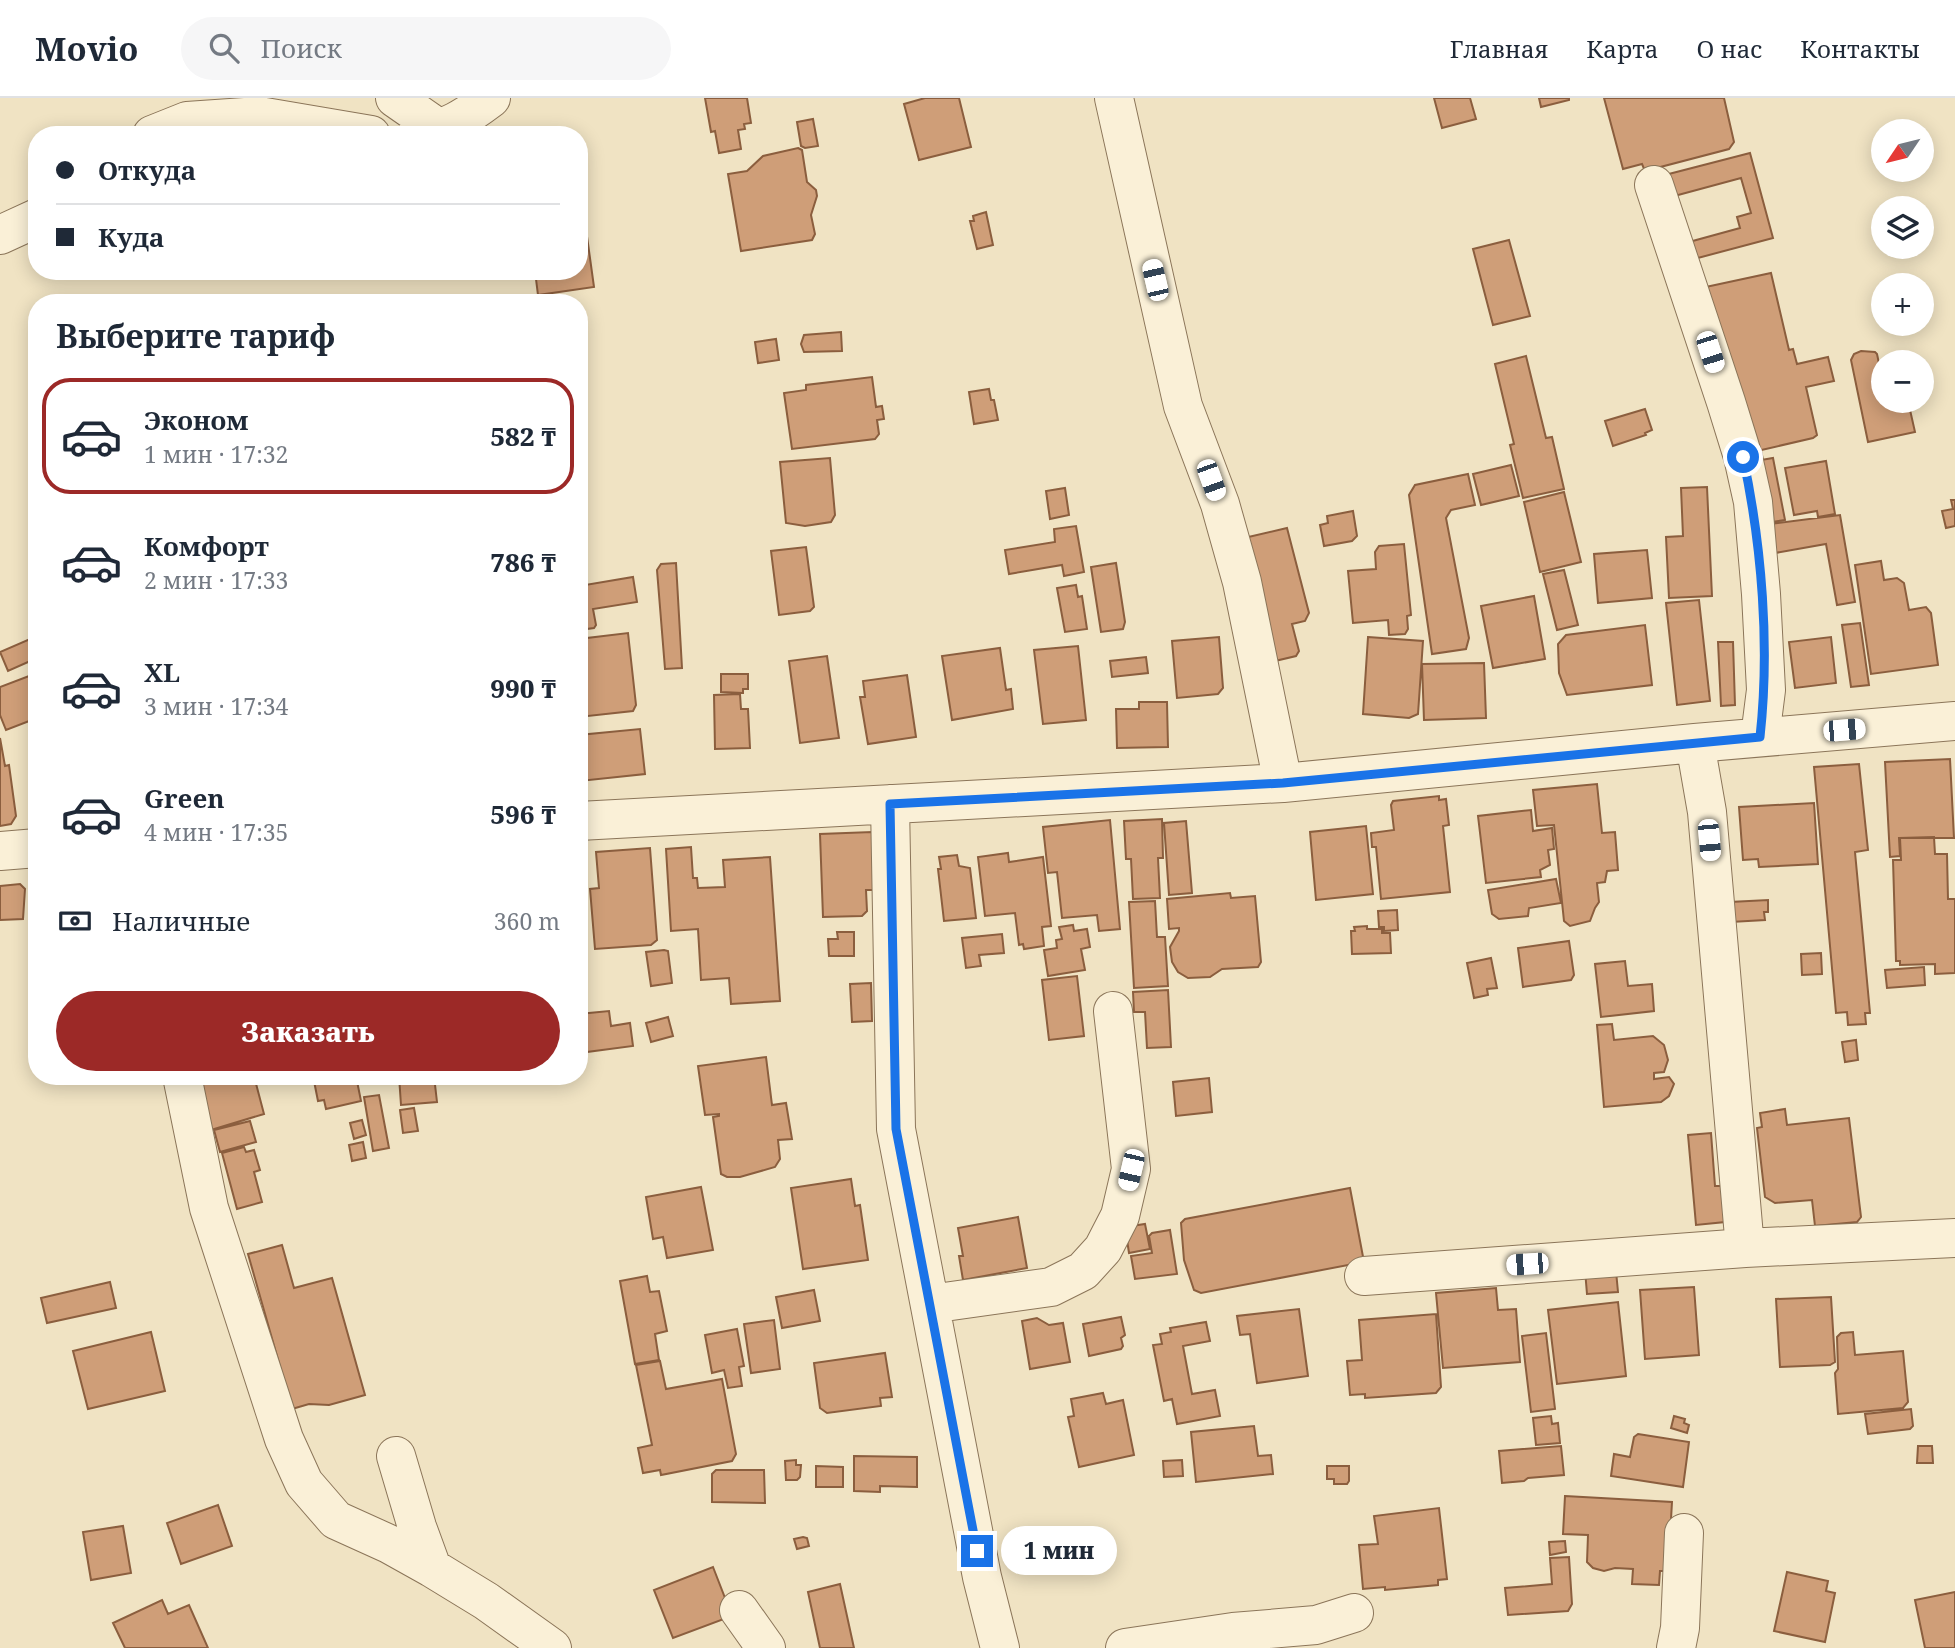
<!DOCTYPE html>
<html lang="ru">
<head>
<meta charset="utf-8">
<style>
	:root { --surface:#fff; --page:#f6f6f7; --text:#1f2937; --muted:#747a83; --line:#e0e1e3; --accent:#9c2927 }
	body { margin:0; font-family:"Noto Serif",serif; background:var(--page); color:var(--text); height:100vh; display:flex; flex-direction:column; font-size:26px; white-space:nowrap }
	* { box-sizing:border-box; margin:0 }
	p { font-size:23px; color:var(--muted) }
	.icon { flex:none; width:38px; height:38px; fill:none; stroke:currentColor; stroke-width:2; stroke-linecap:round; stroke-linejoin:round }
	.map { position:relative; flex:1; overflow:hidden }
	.drawer { position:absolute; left:28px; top:196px; width:560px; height:791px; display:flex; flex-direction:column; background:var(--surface); border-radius:28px; box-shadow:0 4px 18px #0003 }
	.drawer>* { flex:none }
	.hud { position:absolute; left:28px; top:28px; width:560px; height:154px; border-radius:28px; box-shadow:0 4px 18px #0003; display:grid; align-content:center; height:154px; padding:0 28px; background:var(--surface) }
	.needle { width:46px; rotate:235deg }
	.controls { position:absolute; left:1871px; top:21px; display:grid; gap:14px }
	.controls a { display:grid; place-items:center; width:63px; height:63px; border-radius:50%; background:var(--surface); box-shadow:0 4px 18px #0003; font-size:35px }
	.end { position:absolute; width:32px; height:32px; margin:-16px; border:9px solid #1a73e8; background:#fff; box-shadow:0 0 0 4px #fff }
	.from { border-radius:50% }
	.bubble { position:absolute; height:49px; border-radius:24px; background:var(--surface); box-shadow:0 4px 18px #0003; font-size:23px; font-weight:800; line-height:49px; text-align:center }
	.car { position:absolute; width:21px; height:42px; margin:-21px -10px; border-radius:9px; box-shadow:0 0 5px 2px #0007; background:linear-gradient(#fff 24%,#345 0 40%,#fff 0 76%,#345 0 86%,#fff 0) }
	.hud b { display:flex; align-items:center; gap:24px; height:66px; font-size:26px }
	.hud b+b { border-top:2px solid var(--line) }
	.hud i { width:18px; height:18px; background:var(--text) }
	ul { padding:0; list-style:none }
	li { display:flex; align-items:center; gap:21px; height:116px; margin:0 14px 10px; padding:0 14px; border:4px solid transparent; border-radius:28px }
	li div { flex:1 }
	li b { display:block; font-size:26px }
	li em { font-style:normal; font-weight:800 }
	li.active { border-color:var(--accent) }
	li>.icon { width:63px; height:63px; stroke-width:1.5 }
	h2 { padding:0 28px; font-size:32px; line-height:84px }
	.pay { display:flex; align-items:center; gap:18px; height:77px; padding:0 28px; font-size:26px }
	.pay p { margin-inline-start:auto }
	.primary-button { display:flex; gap:14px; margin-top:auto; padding:14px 28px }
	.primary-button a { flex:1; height:80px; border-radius:42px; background:var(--accent); color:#fff; font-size:28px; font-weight:800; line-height:80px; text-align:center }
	header { display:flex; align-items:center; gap:42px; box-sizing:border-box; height:98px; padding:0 35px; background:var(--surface); border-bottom:2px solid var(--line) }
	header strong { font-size:33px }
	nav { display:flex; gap:38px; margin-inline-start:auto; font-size:24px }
	.search { width:490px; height:63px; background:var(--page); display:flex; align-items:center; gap:18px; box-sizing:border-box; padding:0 24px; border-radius:38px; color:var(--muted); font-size:26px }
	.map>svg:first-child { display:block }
	.building { fill:#cf9e78; stroke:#8b5e3e; stroke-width:2 }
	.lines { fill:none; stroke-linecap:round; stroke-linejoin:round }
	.minor-casing { stroke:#8b7559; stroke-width:40 }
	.minor { stroke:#faf0d7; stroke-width:38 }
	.route { stroke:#1a73e8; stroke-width:9 }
</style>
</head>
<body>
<header>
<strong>Movio</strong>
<div class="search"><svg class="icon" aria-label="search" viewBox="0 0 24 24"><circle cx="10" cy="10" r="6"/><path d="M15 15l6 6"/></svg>Поиск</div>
<nav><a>Главная</a><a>Карта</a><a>О нас</a><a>Контакты</a></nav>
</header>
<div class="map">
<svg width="1955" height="1550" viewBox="0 0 1955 1550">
	<rect width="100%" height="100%" fill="#f0e3c3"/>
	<!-- building -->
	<path class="building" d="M705 0H747L751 25 744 26 745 31 738 32 741 51 719 55 715 33 711 34Z
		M925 0H959L971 49 919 62 904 6Z
		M1434 0H1470L1476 21 1442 30Z
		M1539 0H1569V2L1541 9Z
		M1604 0H1724L1734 44 1729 51 1645 73 1642 66 1623 71Z
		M813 21 818 48 805 50 801 48 797 24Z
		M798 50 802 52 807 84 816 92 817 98 811 117 815 136 812 142 741 153 728 76 747 73 763 58Z
		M1750 55 1773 140 1694 161 1689 144 1740 130 1737 119 1751 115 1741 80 1667 100 1661 78Z
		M986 114 993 147 977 151 970 123H974L973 118Z
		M585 124 594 189 538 197 535 173H579V125Z
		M1509 142 1530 218 1493 227 1473 151Z
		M1771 175 1789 252 1793 251 1797 266 1828 259 1834 283 1806 289 1817 337 1813 340 1744 356 1701 190Z
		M841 234 842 253 804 254 801 246 804 237Z
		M776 241 779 262 758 265 755 244Z
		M1861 253 1875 254 1877 256 1881 275 1883 274V303H1908L1915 334 1868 344 1851 262 1854 256Z
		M1526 258 1546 340 1552 339 1564 391 1523 400 1510 347 1514 346 1495 266Z
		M872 279 876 309 882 308 884 321 877 322 879 336 875 341 792 351 784 295 806 292V287Z
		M989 291 991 302H994L998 322 974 326 969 294Z
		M1645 311 1652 332 1645 335 1646 337 1613 348 1605 323Z
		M830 360 835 417 831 424 805 428 786 425 780 364Z
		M1773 360 1785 422 1772 424 1761 362Z
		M1826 363 1835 416 1818 419 1817 413 1794 417 1785 370Z
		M1511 367 1519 398 1481 407 1473 376Z
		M1468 376 1475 407 1451 412 1446 420 1469 540 1466 551 1432 556 1409 397 1415 387Z
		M1707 389 1712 498 1669 500 1666 439 1683 438 1681 390Z
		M1065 390 1069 417 1050 421 1046 393Z
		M1564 394 1581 464 1540 474 1524 404Z
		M1951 402H1955V428L1946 430 1942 413 1953 411Z
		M1353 413 1357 438 1352 443 1324 448 1320 427 1328 425 1327 418Z
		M1840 417 1855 504 1837 507 1826 446 1775 455 1770 426Z
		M1076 428 1084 474 1064 478 1062 467 1009 476 1005 452 1055 444 1054 431Z
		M1287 430 1309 515 1305 523 1292 526 1299 553 1296 558 1275 563 1244 440Z
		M1404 446 1411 517 1407 518 1408 531 1405 536 1389 537 1388 522 1353 525 1348 473 1376 471 1375 454 1379 448Z
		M806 449 814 509 810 513 779 517 771 453Z
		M1647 452 1652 500 1598 505 1594 456Z
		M1881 463 1884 482 1897 480 1904 485 1909 512 1926 509 1931 515 1938 567 1871 576 1855 467Z
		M676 465 682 570 665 571 657 472 661 466Z
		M1116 465 1125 524 1123 531 1101 534 1091 469Z
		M1564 472 1578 527 1557 532 1543 476Z
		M633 479 637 504 593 511 596 527 594 530 579 532V488Z
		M1076 487 1078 499 1082 498 1087 531 1065 534 1057 490Z
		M1534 498 1545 561 1493 570 1481 508Z
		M1699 502 1710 603 1677 607 1666 505Z
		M1860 525 1869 587 1851 589 1842 527Z
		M1645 527 1652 587 1567 597 1559 575 1558 546 1566 537Z
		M628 535 636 607 633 613 579 619V541Z
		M37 538V560L8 573 0 554Z
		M1219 539 1223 590 1218 596 1177 600 1172 543Z
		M1368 539 1423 543 1418 616 1409 620 1363 616Z
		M1831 539 1836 585 1795 590 1789 544Z
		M1718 544H1733L1735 607 1721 608Z
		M1078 548 1086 622 1043 626 1034 552Z
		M1000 550 1006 592 1011 591 1013 611 952 622 942 558Z
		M827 558 839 640 800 645 789 563Z
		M1146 559 1148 575 1112 579 1110 563Z
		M1484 565 1486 620 1424 622 1422 566Z
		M37 575V620L6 632 0 617V589Z
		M721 576H748V591H743V595L721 594Z
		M907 577 916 639 868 646 860 599H865L863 583Z
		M740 596 741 611H748L750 650 715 651 714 597Z
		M1139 604H1167L1168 649 1117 650 1116 611H1139Z
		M640 631 645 676 580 683 579 637Z
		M0 640 5 668 9 667 16 718 11 726 0 728Z
		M1950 661 1954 740H1899L1900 758 1890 759 1885 664Z
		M1859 666 1868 752 1855 754 1870 915H1865L1866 926 1848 927 1847 914 1836 915 1814 669Z
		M1597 686 1602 735 1615 734 1618 772 1607 773 1605 784 1597 785 1599 804 1595 810 1590 823 1570 828 1564 823 1554 727 1537 728 1533 692Z
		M1439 698V702L1446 701 1449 727 1443 728 1450 794 1381 801 1376 749H1372L1371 735 1394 732 1391 707 1393 703Z
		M1814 705 1818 766 1759 769 1758 761 1743 762 1739 709Z
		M1531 712 1533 733 1552 730 1554 751 1548 752 1550 767 1540 772 1541 779 1486 785 1478 718Z
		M1162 721 1163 760H1158L1160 800 1133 801 1131 761H1126L1124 723Z
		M1110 722 1120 831 1099 833 1097 817 1062 820 1057 774 1048 775 1043 729Z
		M1186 723 1192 795 1169 797 1164 725Z
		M1366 728 1373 796 1316 802 1310 734Z
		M872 734 879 792H866L867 813 862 818 823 819 820 736Z
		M1934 739 1935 756H1947L1948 801H1955V875L1935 876V866L1900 867V863H1896L1893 762H1901L1900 740Z
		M691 749 693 780H697L698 790 725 789 723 762 770 759 780 903 731 906 729 880 701 882 698 831 671 833 666 751Z
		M650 750 657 842 651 847 595 851 590 791 599 790 596 754Z
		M1008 755 1009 764 1043 759 1051 828 1042 829 1044 848 1024 851 1023 846 1019 847 1015 815 985 818 978 759Z
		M957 757 959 768 970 770 976 820 944 823 938 771H941L939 759Z
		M1556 781 1561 805 1529 810 1528 818 1499 821 1492 816 1488 792Z
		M20 786 25 791 23 821 0 822V788Z
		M1230 795 1231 800 1255 798 1261 864 1258 869 1222 871 1210 879 1188 880 1178 874 1172 864 1170 849 1179 833V830L1169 831 1167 801Z
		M1768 802V814H1764L1765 822 1731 824 1730 804Z
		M1155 803 1157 839H1165L1168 888 1134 890 1129 804Z
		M1397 812 1398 832 1384 833V829H1379L1378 813Z
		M1073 827 1074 833 1087 831 1090 849 1081 851 1085 872 1048 878 1044 852 1057 850 1056 842 1062 841 1059 829Z
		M1367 828V831H1382V835H1390L1391 855 1352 856 1351 833H1355L1354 829Z
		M837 834H854V858H829L828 841H838Z
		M1002 836 1004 855 979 857 981 868 966 870 962 840Z
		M1569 843 1574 877 1571 882 1523 889 1518 850Z
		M664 852 668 853 672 885 651 888 646 854Z
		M1821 855 1822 876 1802 877 1801 856Z
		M1491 860 1497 890 1487 891 1488 897 1474 900 1467 865Z
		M1625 863 1628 888 1652 886 1654 913 1601 919 1595 866Z
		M1924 869 1925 887 1887 890 1885 872Z
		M1077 878 1084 938 1049 942 1042 882Z
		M871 885 872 923 852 924 850 886Z
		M1168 892 1171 949 1147 950 1145 914H1134L1133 894Z
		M609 913 611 928 630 925 633 948 579 955V916Z
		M668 919 673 938 651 944 646 925Z
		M1612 926 1614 942 1653 938 1664 947 1668 962 1664 974 1654 975V981L1669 979 1674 986 1669 998 1661 1004 1604 1009 1597 927Z
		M1856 942 1858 962 1845 964 1842 944Z
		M766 959 772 1007 786 1005 792 1041 778 1042 780 1061 775 1069 740 1079H727L721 1076 713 1019 719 1018V1016L705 1017 698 968Z
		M197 978H254L264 1016 211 1032Z
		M313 978H356L361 1003 326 1011 324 1002 318 1003Z
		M399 978H434L437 1004 401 1007Z
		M1209 980 1212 1014 1176 1018 1173 984Z
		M379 997 389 1050 373 1053 364 999Z
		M414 1010 418 1033 403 1035 400 1012Z
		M1785 1011 1787 1027 1849 1020 1861 1119 1857 1124 1815 1128 1812 1102 1775 1105 1765 1099 1757 1030 1762 1029 1760 1015Z
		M362 1022 366 1037 354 1041 350 1025Z
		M250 1023 256 1044 220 1054 214 1032Z
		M1711 1035 1715 1088H1721L1725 1124 1696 1127 1688 1037Z
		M363 1044 366 1060 352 1063 349 1047Z
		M244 1049 246 1054 254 1052 260 1072 254 1074 262 1104 237 1111 222 1055Z
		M851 1081 855 1108 860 1107 868 1162 803 1171 791 1090Z
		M701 1089 713 1152 667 1160 663 1139 653 1141 646 1099Z
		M1350 1090 1364 1164 1201 1195 1194 1192 1184 1162 1181 1125 1185 1121Z
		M1018 1119 1027 1170 963 1182 959 1158H963L958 1130Z
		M1145 1126 1150 1151 1129 1155 1125 1129Z
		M1170 1132 1177 1176 1135 1181 1131 1158 1152 1155 1149 1138 1152 1135Z
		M282 1147 294 1190 332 1180 365 1297 329 1307 309 1306 292 1311 248 1156Z
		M1585 1172 1616 1173 1618 1194 1587 1196Z
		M647 1178 650 1194 659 1193 667 1233 655 1236 659 1262 635 1266 620 1183Z
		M110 1184 116 1210 47 1225 41 1200Z
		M1694 1189 1699 1257 1645 1261 1640 1192Z
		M1496 1190 1498 1212 1516 1211 1520 1264 1443 1270 1436 1195Z
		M814 1192 820 1223 782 1230 776 1199Z
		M1831 1199 1835 1264 1830 1267 1780 1269 1776 1201Z
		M1618 1204 1626 1278 1557 1286 1548 1212Z
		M1299 1211 1308 1278 1257 1285 1250 1236 1240 1237 1237 1218Z
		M1436 1216 1441 1289 1436 1295 1365 1300V1296L1350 1297 1347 1263 1362 1262 1359 1222Z
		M1121 1219 1125 1237 1121 1240 1123 1248 1121 1251 1089 1258 1083 1226Z
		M1037 1220 1049 1227 1063 1225 1070 1264 1030 1271 1022 1223Z
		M774 1222 780 1271 751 1275 744 1226Z
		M1206 1224 1210 1243 1183 1248 1192 1296 1215 1292 1220 1318 1177 1326 1172 1301 1164 1303 1153 1247 1162 1246 1160 1236 1171 1234 1170 1230Z
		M737 1231 744 1268 739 1269 742 1288 728 1290 724 1272 712 1275 705 1237Z
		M151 1234 165 1293 88 1311 73 1253Z
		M1853 1234 1855 1257 1903 1253 1908 1304 1903 1310 1838 1316 1835 1275 1838 1271 1837 1239 1841 1235Z
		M1546 1235 1555 1311 1531 1314 1522 1238Z
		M885 1255 892 1299 880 1300 881 1308 827 1315 820 1310 814 1265Z
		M660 1263 666 1291 722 1281 736 1356 732 1363 661 1377 660 1372 643 1375 638 1350 652 1347 636 1267Z
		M1103 1295 1106 1306 1123 1302 1134 1357 1079 1369 1068 1319 1074 1318 1071 1301Z
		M1911 1311 1913 1328 1910 1331 1868 1336 1865 1316Z
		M1551 1318 1552 1326 1558 1325 1560 1345 1536 1347 1533 1320Z
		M1674 1318 1685 1321 1684 1325 1689 1327 1687 1335 1671 1330Z
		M1254 1328 1258 1358 1271 1357 1273 1376 1196 1384 1191 1334Z
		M1638 1336 1689 1344 1683 1389 1611 1378 1614 1356 1630 1359 1634 1339Z
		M1561 1348 1564 1377 1528 1380 1524 1383 1502 1385 1499 1353Z
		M1918 1348H1932L1933 1365H1917Z
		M854 1358 917 1359V1389L880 1388V1394L854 1393Z
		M796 1362V1367H801L800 1379 797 1382H786L785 1363Z
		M1182 1362 1183 1378 1164 1379 1163 1363Z
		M816 1368 843 1369V1389H816Z
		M1327 1368H1349V1383L1347 1386H1334V1381H1327Z
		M716 1372H764L765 1405 712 1404V1376Z
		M1565 1398 1672 1404 1668 1473H1660L1659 1487 1632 1486 1633 1471 1615 1470 1604 1473 1593 1470 1587 1464 1588 1437 1563 1436Z
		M218 1407 232 1448 181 1466 167 1425Z
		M1439 1410 1447 1481 1438 1482V1487L1385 1492V1489L1363 1491 1359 1447 1378 1446 1374 1418Z
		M123 1428 131 1475 91 1482 83 1434Z
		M803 1439 807 1440 809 1448 797 1451 794 1441Z
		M1565 1443 1566 1454 1550 1457 1549 1444Z
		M1569 1459 1572 1506 1568 1513 1508 1517 1505 1490 1552 1486 1550 1460Z
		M713 1469 732 1518 673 1540 654 1492Z
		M1787 1474 1828 1483 1826 1493 1835 1495 1825 1544 1774 1533Z
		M840 1486 854 1550H820L808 1494Z
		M1955 1494V1550H1925L1915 1502Z
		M162 1502 168 1516 189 1507 208 1550H125L113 1525Z"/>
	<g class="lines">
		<!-- minor casing -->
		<g class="minor-casing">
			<path id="minor" d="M395 0 441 32
				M1114 0 1183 308 1220 406 1242 484 1283 685
				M152 37 187 23 259 18 371 37
				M416 37C447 31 466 19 491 0
				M1654 87 1726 304 1743 359 1753 404 1761 496 1766 592 1760 639
				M0 137 37 120
				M1695 645 1707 714 1745 1150
				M890 706 896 1031 982 1479 1000 1550
				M579 723 1283 685 1695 645 1955 623
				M0 753 37 750
				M182 978 209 1110 284 1341 304 1385 336 1422 389 1446 432 1470 486 1503 552 1550
				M1364 1178 1745 1150 1955 1140
				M930 1206 1051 1189 1083 1173 1103 1151 1120 1118 1131 1071 1113 913
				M396 1358 417 1429 432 1470
				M739 1512 766 1550
				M1125 1550 1233 1534 1316 1527 1354 1515
				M1676 1550 1680 1530 1684 1435"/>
		</g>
		<!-- minor -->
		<use href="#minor" class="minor"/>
	</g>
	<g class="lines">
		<!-- route -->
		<path class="route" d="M977 1453 896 1031 890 706 1283 685 1760 639C1770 549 1762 448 1743 359"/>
	</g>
</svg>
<div class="controls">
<a><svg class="needle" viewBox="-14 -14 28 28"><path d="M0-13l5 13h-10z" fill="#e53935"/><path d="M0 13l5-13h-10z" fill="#747a83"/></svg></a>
<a><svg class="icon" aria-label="layers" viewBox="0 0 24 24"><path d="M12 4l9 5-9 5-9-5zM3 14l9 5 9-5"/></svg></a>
<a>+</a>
<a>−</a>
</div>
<i class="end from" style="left:1743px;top:359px"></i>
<i class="end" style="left:977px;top:1453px"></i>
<div class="bubble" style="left:1001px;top:1428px;width:116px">1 мин</div>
<i class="car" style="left:1155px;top:182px;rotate:347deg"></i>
<i class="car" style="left:1710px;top:254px;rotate:162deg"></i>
<i class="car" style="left:1211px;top:382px;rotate:160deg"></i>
<i class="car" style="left:1844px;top:632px;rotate:85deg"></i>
<i class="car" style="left:1709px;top:742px;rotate:175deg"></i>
<i class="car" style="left:1131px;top:1072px;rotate:193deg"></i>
<i class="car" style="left:1527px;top:1166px;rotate:266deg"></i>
<div class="hud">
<b><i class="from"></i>Откуда</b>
<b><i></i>Куда</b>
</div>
<section class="drawer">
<h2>Выберите тариф</h2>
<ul>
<li class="active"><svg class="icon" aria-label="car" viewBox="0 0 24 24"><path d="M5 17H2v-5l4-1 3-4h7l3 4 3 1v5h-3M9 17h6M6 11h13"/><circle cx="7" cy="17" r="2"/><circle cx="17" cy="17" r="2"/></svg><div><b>Эконом</b><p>1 мин · 17:32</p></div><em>582 ₸</em></li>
<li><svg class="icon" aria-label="car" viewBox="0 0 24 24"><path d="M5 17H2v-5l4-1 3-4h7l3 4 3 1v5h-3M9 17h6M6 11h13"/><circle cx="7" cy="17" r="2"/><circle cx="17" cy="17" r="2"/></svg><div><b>Комфорт</b><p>2 мин · 17:33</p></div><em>786 ₸</em></li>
<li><svg class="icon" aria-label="car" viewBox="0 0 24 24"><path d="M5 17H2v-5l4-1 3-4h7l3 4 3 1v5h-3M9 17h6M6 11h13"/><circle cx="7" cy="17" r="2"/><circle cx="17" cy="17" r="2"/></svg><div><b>XL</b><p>3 мин · 17:34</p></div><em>990 ₸</em></li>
<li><svg class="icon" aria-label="car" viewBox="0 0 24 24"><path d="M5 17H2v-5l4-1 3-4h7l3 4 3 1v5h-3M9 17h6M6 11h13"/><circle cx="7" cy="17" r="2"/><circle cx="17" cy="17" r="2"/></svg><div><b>Green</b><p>4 мин · 17:35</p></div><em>596 ₸</em></li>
</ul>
<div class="pay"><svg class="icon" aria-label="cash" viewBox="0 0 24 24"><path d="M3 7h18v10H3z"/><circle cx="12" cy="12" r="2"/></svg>Наличные<p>360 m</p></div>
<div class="primary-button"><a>Заказать</a></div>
</section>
</div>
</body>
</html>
